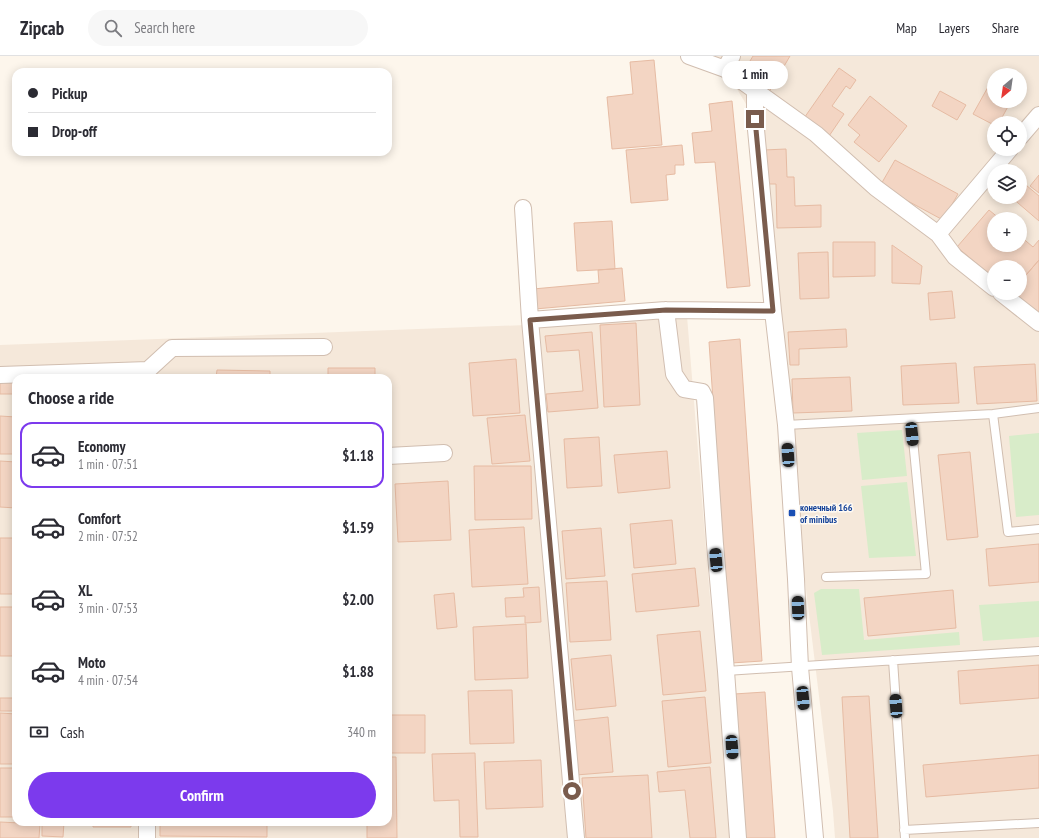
<!DOCTYPE html>
<html lang="en">
<head>
<meta charset="utf-8">
<style>
	:root { --surface:#fff; --page:#f7f7f7; --text:#2b2b33; --muted:#7c7c81; --line:#e1e1e2; --accent:#7c3aed }
	body { margin:0; font-family:"PT Sans Narrow",sans-serif; background:var(--page); color:var(--text); height:100vh; display:flex; flex-direction:column; font-size:15px; white-space:nowrap }
	* { box-sizing:border-box; margin:0 }
	p { font-size:13px; color:var(--muted) }
	.icon { flex:none; width:22px; height:22px; fill:none; stroke:currentColor; stroke-width:2; stroke-linecap:round; stroke-linejoin:round }
	.map { position:relative; flex:1; overflow:hidden }
	.side { position:absolute; left:12px; top:318px; width:380px; height:452px; display:flex; flex-direction:column; background:var(--surface); border-radius:12px; box-shadow:0 2px 10px #0003 }
	.side>* { flex:none }
	.top-card { position:absolute; left:12px; top:12px; width:380px; height:88px; border-radius:12px; box-shadow:0 2px 10px #0003; display:grid; align-content:center; height:88px; padding:0 16px; background:var(--surface) }
	.needle { width:26px; rotate:209deg }
	.controls { position:absolute; left:987px; top:12px; display:grid; gap:8px }
	.controls a { display:grid; place-items:center; width:40px; height:40px; border-radius:50%; background:var(--surface); box-shadow:0 2px 10px #0003; font-size:20px }
	.end { position:absolute; width:18px; height:18px; margin:-9px; border:5px solid #7a5c4d; background:#fff; box-shadow:0 0 0 2px #fff }
	.from { border-radius:50% }
	.bubble { position:absolute; height:28px; border-radius:14px; background:var(--surface); box-shadow:0 2px 10px #0003; font-size:13px; font-weight:700; line-height:28px; text-align:center }
	.car { position:absolute; width:12px; height:24px; margin:-12px -6px; border-radius:5px; box-shadow:0 0 3px 1px #0007; background:linear-gradient(#222 24%,#8ab4d8 0 40%,#222 0 76%,#8ab4d8 0 86%,#222 0) }
	.top-card b { display:flex; align-items:center; gap:14px; height:38px; font-size:15px }
	.top-card b+b { border-top:1px solid var(--line) }
	.top-card i { width:10px; height:10px; background:var(--text) }
	ul { padding:0; list-style:none }
	li { display:flex; align-items:center; gap:12px; height:66px; margin:0 8px 6px; padding:0 8px; border:2px solid transparent; border-radius:12px }
	li div { flex:1 }
	li b { display:block; font-size:15px }
	li em { font-style:normal; font-weight:700 }
	li.active { border-color:var(--accent) }
	li>.icon { width:36px; height:36px; stroke-width:1.5 }
	h2 { padding:0 16px; font-size:18px; line-height:48px }
	.pay { display:flex; align-items:center; gap:10px; height:44px; padding:0 16px; font-size:15px }
	.pay p { margin-inline-start:auto }
	.cta { display:flex; gap:8px; margin-top:auto; padding:8px 16px }
	.cta a { flex:1; height:46px; border-radius:24px; background:var(--accent); color:#fff; font-size:16px; font-weight:700; line-height:46px; text-align:center }
	header { display:flex; align-items:center; gap:24px; box-sizing:border-box; height:56px; padding:0 20px; background:var(--surface); border-bottom:1px solid var(--line) }
	header strong { font-size:19px }
	nav { display:flex; gap:22px; margin-inline-start:auto; font-size:14px }
	.search { width:280px; height:36px; background:var(--page); display:flex; align-items:center; gap:10px; box-sizing:border-box; padding:0 14px; border-radius:22px; color:var(--muted); font-size:15px }
	.map>svg:first-child { display:block }
	.residential { fill:#f5e8da; fill-rule:evenodd }
	.green { fill:#d8ecc9 }
	.building { fill:#f3d5c3; stroke:#e6bba3 }
	.lines { fill:none; stroke-linecap:round; stroke-linejoin:round }
	.lane-casing { stroke:#d1beb0; stroke-width:10 }
	.street-casing { stroke:#d1beb0; stroke-width:18 }
	.lane { stroke:#fff; stroke-width:8 }
	.street { stroke:#fff; stroke-width:16 }
	.route { stroke:#7a5c4d; stroke-width:5 }
	.transit-dot { fill:#1a4fb4; stroke:#fffaf3; stroke-width:1.5 }
	.labels { text-anchor:middle; dominant-baseline:central; stroke-width:3; stroke-linejoin:round; paint-order:stroke }
	.transit-label { font-size:10px; font-weight:bold; fill:#164399; stroke:#fffaf3; text-anchor:start }
</style>
</head>
<body>
<header>
<strong>Zipcab</strong>
<div class="search"><svg class="icon" aria-label="search" viewBox="0 0 24 24"><circle cx="10" cy="10" r="6"/><path d="M15 15l6 6"/></svg>Search here</div>
<nav><a>Map</a><a>Layers</a><a>Share</a></nav>
</header>
<div class="map">
<svg width="1039" height="782" viewBox="0 0 1039 782">
	<rect width="100%" height="100%" fill="#fdf6ec"/>
	<!-- residential -->
	<path class="residential" d="M687 0H1039V782H835L833 755 786 369 755 63 725 13ZM994 19H1020V45H994ZM994 67H1020V93H994ZM994 115H1020V141H994ZM994 163H1020V189H994ZM994 211H1020V237H994Z
		M687 260 711 554 717 587 733 782H0V289L526 269ZM16 322H388V766H16Z"/>
	<!-- green -->
	<path class="green" d="M902 374 907 420 862 424 857 377Z
		M1039 377V459L1016 461 1009 380Z
		M907 426 916 500 869 502 861 430Z
		M821 533H859L864 584 959 576 960 589 822 599 814 537Z
		M1039 545V581L983 585 979 549Z"/>
	<!-- building -->
	<path class="building" d="M753 0H790L769 36 741 20Z
		M654 4 662 89 612 93 607 41 633 38 630 6Z
		M839 12 856 24 850 33 846 30 832 50 844 58 827 83 802 65Z
		M993 22H994V45H1011L999 67H994V69L973 58Z
		M940 35 966 49 957 64 932 50Z
		M870 40 907 70 879 106 854 86 860 79 848 69Z
		M732 45 750 230 727 232 715 106 695 107 692 77 712 75 709 48Z
		M682 89 684 109H675V118L666 119 668 144 631 147 626 94Z
		M786 93 787 121H794L795 150 821 149V171L777 172 776 128H765L764 94Z
		M895 104 958 138 943 164 880 130Z
		M1039 119V137L1030 130Z
		M1020 124 1039 140V165L1011 141H1020Z
		M989 154 1000 163H994V189H1020V180L1033 191 1039 184V204L1020 226V211H994V222L957 191Z
		M612 165 615 213 577 215 574 167Z
		M833 186H875V220L833 221Z
		M892 189 922 210 920 228 892 227Z
		M828 196 829 242 800 243 798 197Z
		M1039 204V261L1011 237H1020V226Z
		M622 212 625 245 535 253 533 233 599 227 598 214Z
		M952 235 955 262 930 264 928 237Z
		M636 267 640 349 604 351 600 269Z
		M846 273 847 291 799 293V309H790L788 276Z
		M592 276 598 352 548 356 546 338 583 335 579 294 547 296 545 280Z
		M740 283 762 605 731 607 709 286Z
		M516 303 520 357 473 360 469 307Z
		M956 307 959 347 903 349 901 310Z
		M1035 308 1037 345 977 348 974 311Z
		M328 312H375V322H328Z
		M217 314 270 315V322H216Z
		M850 321 852 355 793 357 792 323Z
		M16 322V338H0V323Z
		M525 359 530 405 492 408 487 362Z
		M0 360 16 361V398H0Z
		M599 381 602 430 567 432 564 383Z
		M667 395 670 432 618 437 614 399Z
		M970 396 978 481 947 484 938 399Z
		M0 405 16 406V452L0 451Z
		M474 410H531L532 463 475 464Z
		M448 425 451 484 398 486 395 428Z
		M672 464 676 508 634 512 630 468Z
		M524 471 528 528 472 531 469 474Z
		M601 472 605 520 566 523 562 475Z
		M0 482H16V538H0Z
		M1039 488V526L989 530 986 493Z
		M695 512 699 550 636 556 632 518Z
		M607 525 611 584 570 586 566 527Z
		M539 531 541 566 525 567V560L506 561 505 542 524 541 523 532Z
		M953 534 956 572 868 580 864 542Z
		M454 537 457 571 437 573 434 539Z
		M0 551H16V600H0Z
		M526 568 528 622 475 624 473 571Z
		M700 575 706 635 663 639 657 579Z
		M611 599 616 650 576 654 571 603Z
		M1039 609V642L960 648 958 615Z
		M512 634 514 687 470 688 468 635Z
		M765 636 775 782H744L734 638Z
		M869 640 878 782H850L842 641Z
		M705 641 711 707 668 711 662 645Z
		M0 642H16V655H0Z
		M0 657 16 658V708H0Z
		M388 659H425V697H388Z
		M608 661 613 716 576 719 571 665Z
		M475 697 478 781H460L459 744 434 745 432 698Z
		M1039 699V732L926 741 923 709Z
		M388 701H396L397 782H367V766H388Z
		M541 704 543 751 486 753 484 706Z
		M710 711 716 782H690L685 734 659 736 657 716Z
		M0 712H16V761H0Z
		M648 719 652 782H586L582 722Z
		M0 766 40 768 39 782H0Z
		M42 766H64L63 781 42 780Z
		M93 766H131V771H93Z
		M160 766H267V781L160 780Z"/>
	<g class="lines">
		<!-- lane casing -->
		<g class="lane-casing">
			<path id="lane" d="M993 358 1008 476 1039 473
				M786 369 993 358 1039 352
				M826 521 926 518 911 363
				M893 604 905 782
				M726 615 1039 595
				M904 774 1039 767"/>
		</g>
		<!-- street casing -->
		<g class="street-casing">
			<path id="street" d="M689 0 725 13 816 78 876 132 938 178 955 201 994 232
				M725 13 732 0
				M755 34V63L773 255 786 369 796 523 800 611 815 782
				M1020 81 1039 59
				M523 152 530 264
				M938 178 1010 93
				M1001 237 1039 267
				M666 254 674 318 684 333 702 336 705 342 715 488 726 615 738 782
				M0 319 148 314 172 292 324 291
				M388 400 444 397
				M147 782V766
				M576 782 530 264 666 254 773 255"/>
		</g>
		<!-- lane -->
		<use href="#lane" class="lane"/>
		<!-- street -->
		<use href="#street" class="street"/>
	</g>
	<g class="lines">
		<!-- route -->
		<path class="route" d="M572 735 530 264 666 254 773 255 755 63"/>
	</g>
	<!-- markers -->
	<rect class="transit-dot" x="788" y="453" width="8" height="8" rx="2"/>
	<g class="labels">
		<!-- transit labels -->
		<g class="transit-label">
			<text x="800" y="451">конечный 166<tspan x="800" dy="12">of minibus</tspan></text>
		</g>
	</g>
</svg>
<div class="controls">
<a><svg class="needle" viewBox="-14 -14 28 28"><path d="M0-13l5 13h-10z" fill="#e53935"/><path d="M0 13l5-13h-10z" fill="#7c7c81"/></svg></a>
<a><svg class="icon" aria-label="locate" viewBox="0 0 24 24"><circle cx="12" cy="12" r="6"/><path d="M12 2v4M12 18v4M2 12h4M18 12h4"/></svg></a>
<a><svg class="icon" aria-label="layers" viewBox="0 0 24 24"><path d="M12 4l9 5-9 5-9-5zM3 14l9 5 9-5"/></svg></a>
<a>+</a>
<a>−</a>
</div>
<i class="end from" style="left:572px;top:735px"></i>
<i class="end" style="left:755px;top:63px"></i>
<div class="bubble" style="left:722px;top:5px;width:66px">1 min</div>
<i class="car" style="left:912px;top:378px;rotate:174deg"></i>
<i class="car" style="left:788px;top:399px;rotate:356deg"></i>
<i class="car" style="left:716px;top:504px;rotate:355deg"></i>
<i class="car" style="left:798px;top:552px;rotate:358deg"></i>
<i class="car" style="left:803px;top:642px;rotate:175deg"></i>
<i class="car" style="left:896px;top:650px;rotate:356deg"></i>
<i class="car" style="left:732px;top:691px;rotate:176deg"></i>
<div class="top-card">
<b><i class="from"></i>Pickup</b>
<b><i></i>Drop-off</b>
</div>
<section class="side">
<h2>Choose a ride</h2>
<ul>
<li class="active"><svg class="icon" aria-label="car" viewBox="0 0 24 24"><path d="M5 17H2v-5l4-1 3-4h7l3 4 3 1v5h-3M9 17h6M6 11h13"/><circle cx="7" cy="17" r="2"/><circle cx="17" cy="17" r="2"/></svg><div><b>Economy</b><p>1 min · 07:51</p></div><em>$1.18</em></li>
<li><svg class="icon" aria-label="car" viewBox="0 0 24 24"><path d="M5 17H2v-5l4-1 3-4h7l3 4 3 1v5h-3M9 17h6M6 11h13"/><circle cx="7" cy="17" r="2"/><circle cx="17" cy="17" r="2"/></svg><div><b>Comfort</b><p>2 min · 07:52</p></div><em>$1.59</em></li>
<li><svg class="icon" aria-label="car" viewBox="0 0 24 24"><path d="M5 17H2v-5l4-1 3-4h7l3 4 3 1v5h-3M9 17h6M6 11h13"/><circle cx="7" cy="17" r="2"/><circle cx="17" cy="17" r="2"/></svg><div><b>XL</b><p>3 min · 07:53</p></div><em>$2.00</em></li>
<li><svg class="icon" aria-label="car" viewBox="0 0 24 24"><path d="M5 17H2v-5l4-1 3-4h7l3 4 3 1v5h-3M9 17h6M6 11h13"/><circle cx="7" cy="17" r="2"/><circle cx="17" cy="17" r="2"/></svg><div><b>Moto</b><p>4 min · 07:54</p></div><em>$1.88</em></li>
</ul>
<div class="pay"><svg class="icon" aria-label="cash" viewBox="0 0 24 24"><path d="M3 7h18v10H3z"/><circle cx="12" cy="12" r="2"/></svg>Cash<p>340 m</p></div>
<div class="cta"><a>Confirm</a></div>
</section>
</div>
</body>
</html>
